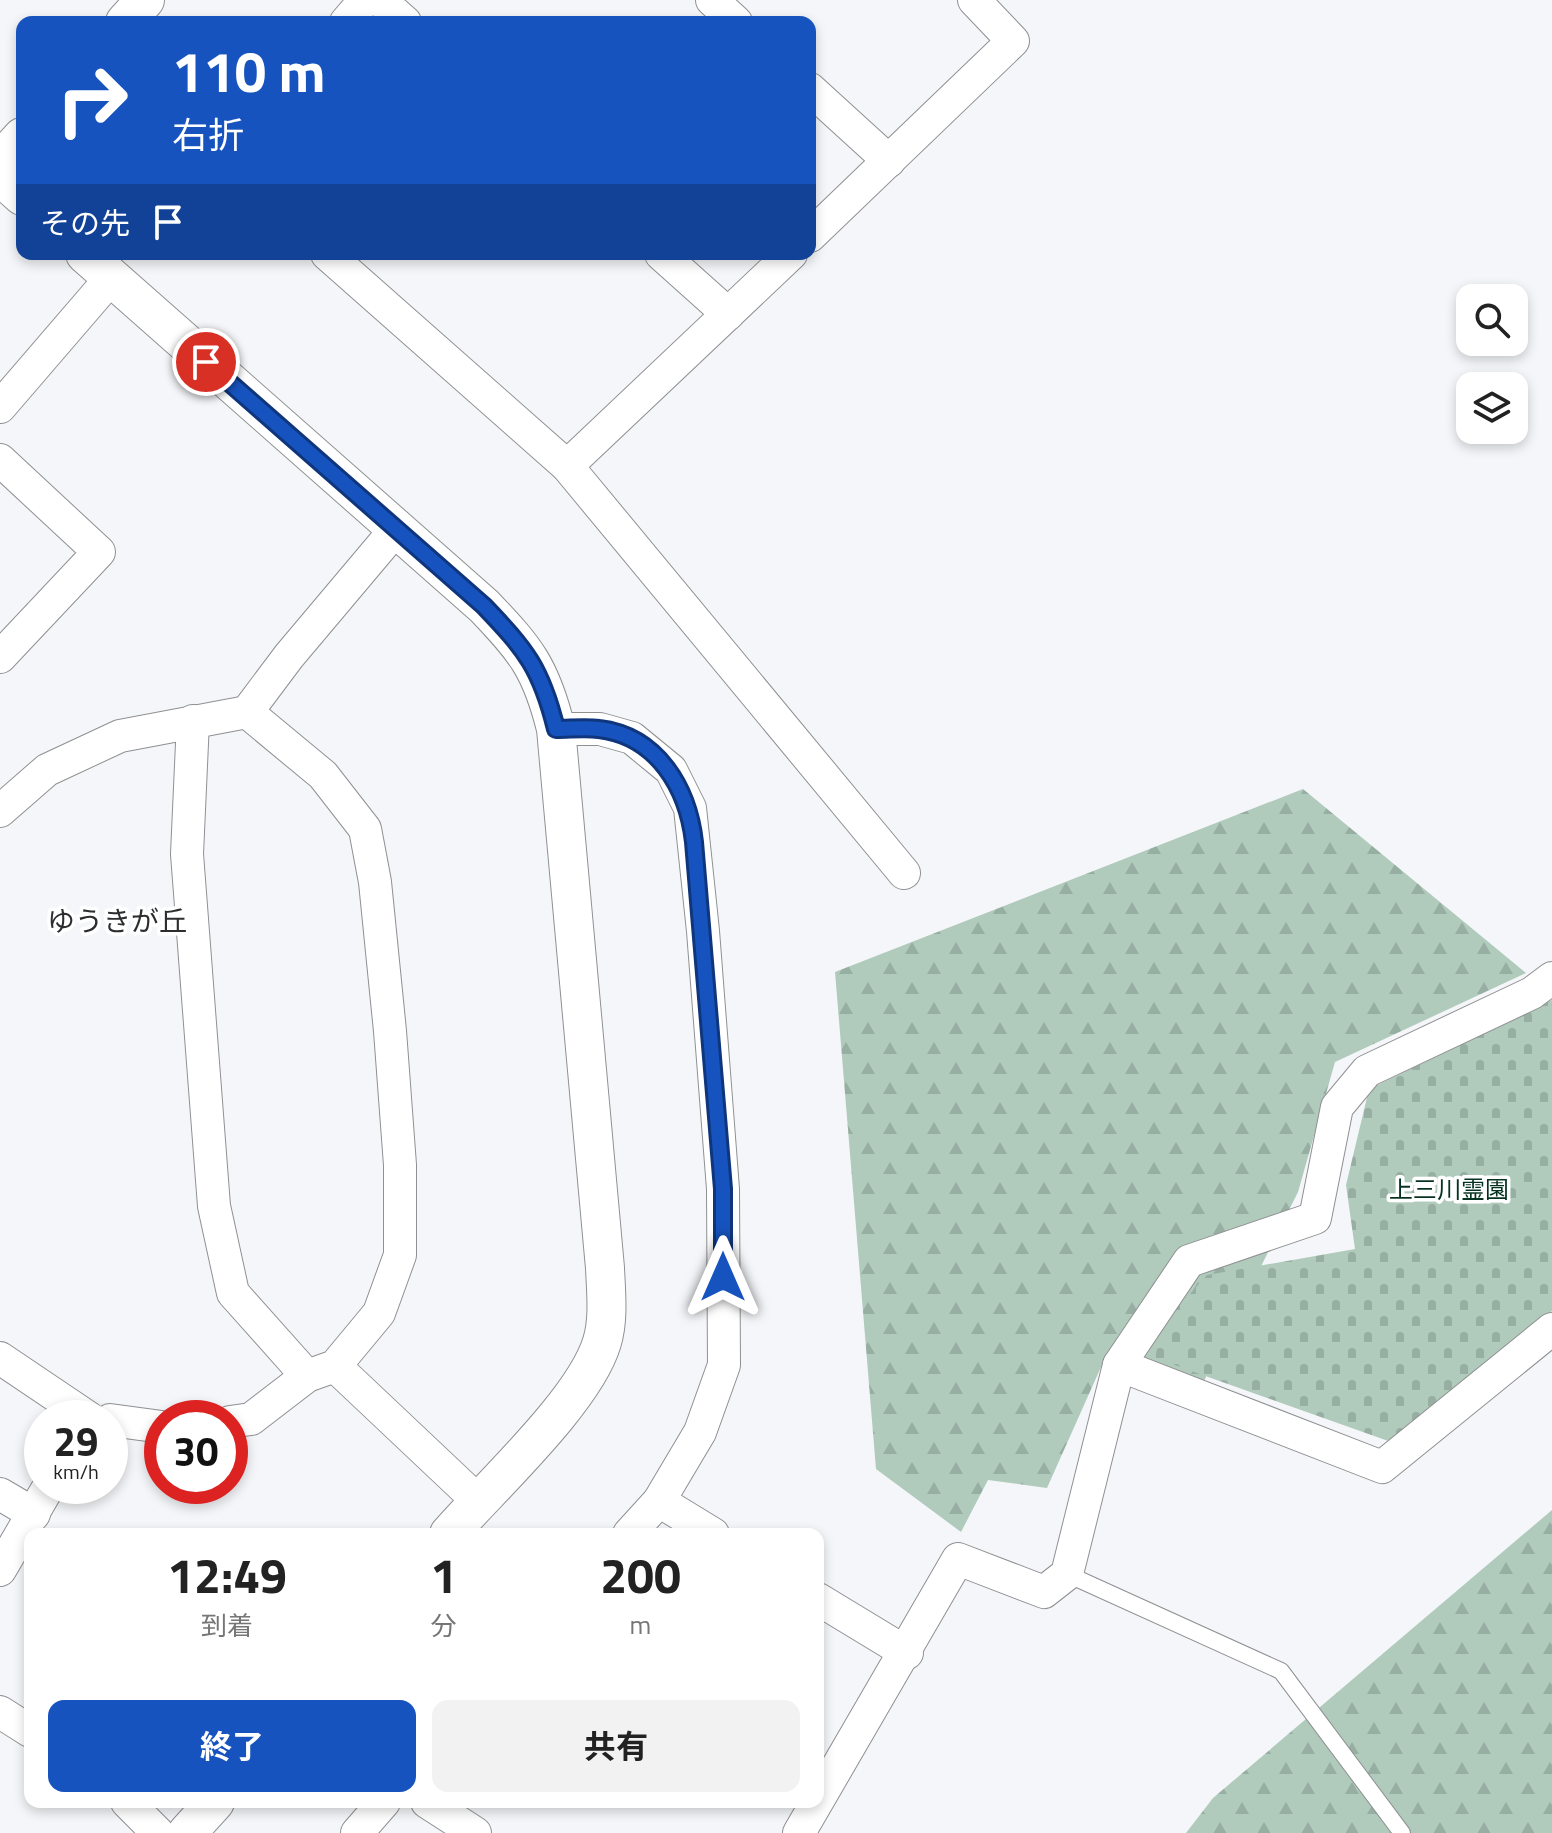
<!DOCTYPE html>
<html lang="ja">
<meta charset="utf-8">
<style>
:root{--surface:#fff;--page:#f2f2f2;--text:#222;--muted:#767676;--accent:#1753be}
body{margin:0;font-family:"Titillium Web","Noto Sans JP",sans-serif;background:var(--page);color:var(--text);height:100vh;display:flex;flex-direction:column;font-size:30px;white-space:nowrap}
*{box-sizing:border-box;margin:0}
p{font-size:26px;color:var(--muted)}
.icon{flex:none;width:44px;height:44px;fill:none;stroke:currentColor;stroke-width:2;stroke-linecap:round;stroke-linejoin:round}
.map{position:relative;flex:1;overflow:hidden}
.sheet{position:absolute;left:24px;top:1528px;width:800px;height:280px;display:flex;flex-direction:column;background:var(--surface);border-radius:16px;box-shadow:0 4px 12px #0003}
.sheet>*{flex:none}
.guide{position:absolute;left:16px;top:16px;width:800px;height:244px;border-radius:16px;box-shadow:0 4px 12px #0003;background:#1753be;color:#fff;overflow:hidden}
.buttons{position:absolute;left:1456px;top:284px;display:grid;gap:16px}
.buttons a{display:grid;place-items:center;width:72px;height:72px;border-radius:16px;background:var(--surface);box-shadow:0 4px 12px #0003;font-size:40px}
.speed{position:absolute;left:24px;top:1400px;display:flex;gap:16px;font-size:40px;font-weight:700;text-align:center}
.speed>*{display:grid;place-content:center;width:104px;height:104px;border-radius:50%;background:var(--surface);box-shadow:0 4px 12px #0003;line-height:1}
.speed small{font-size:20px;font-weight:400}
.speed .limit{border:12px solid #d22;background:#fff;color:#111}
.pin{position:absolute;display:grid;place-items:center;width:68px;height:68px;color:#fff;margin:-34px;border:4px solid #fff;border-radius:50%;box-shadow:0 2px 8px #0007}
.me{position:absolute;width:88px;margin:-44px;rotate:0deg;stroke-linejoin:round;filter:drop-shadow(0 0 6px #0008)}
.turn{display:flex;align-items:center;gap:28px;height:168px;padding:0 24px;font-size:36px}
.turn .icon{width:104px;height:104px;stroke-width:2.5}
.turn b{display:block;font-size:56px;line-height:68px}
.then{display:flex;align-items:center;height:76px;padding:0 24px;background:#0003;gap:16px;font-size:30px}
.eta{display:flex;justify-content:space-evenly;align-items:center;height:136px;text-align:center}
.eta b{font-size:48px;font-weight:700;line-height:56px}
.cta{display:flex;gap:16px;margin-top:auto;padding:16px 24px}
.cta a{flex:1;height:92px;border-radius:16px;background:var(--accent);color:#fff;font-size:32px;font-weight:700;line-height:92px;text-align:center}
.cta a+a{background:var(--page);color:var(--text)}
.map>svg:first-child{display:block}
</style>
<div class="map">
<svg width="1552" height="1833" viewBox="0 0 1552 1833">
<defs>
<pattern id="forest-firs" width="22" height="20" patternUnits="userSpaceOnUse" patternTransform="scale(2)"><rect width="22" height="20" fill="#b0cbbc"/><path d="M5 1l3.5 6h-7zM16 11l3.5 6h-7z" fill="#97aea2"/></pattern>
<pattern id="cemetery-stones" width="16" height="16" patternUnits="userSpaceOnUse" patternTransform="scale(2)"><rect width="16" height="16" fill="#b0cbbc"/><path d="M2 7V4a2 2 0 0 1 4 0v3zM10 15v-3a2 2 0 0 1 4 0v3z" fill="#97aea2"/></pattern>
</defs>
<rect width="100%" height="100%" fill="#f5f6f9"/>
<!-- forest -->
<g fill="url(#forest-firs)">
<path d="M 1303,789 L 1526,973 L 1335,1062 L 1298,1192 L 1204,1381 L 1101,1367 L 1047,1488 L 988,1480 L 961,1532 L 876,1469 L 835,972 Z"/>
<path d="M 1552,1510 L 1552,1833 L 1186,1833 L 1213,1798 Z"/>
</g>
<!-- cemetery -->
<path fill="url(#cemetery-stones)" d="M 1552,1000 L 1552,1311 L 1391,1442 L 1155,1358 L 1162,1325 L 1207,1275 L 1355,1249 L 1346,1185 L 1369,1089 Z"/>
<g fill="none" stroke-linecap="round" stroke-linejoin="round">
<defs>
<path id="service" d="M 1067,1574 L 1281,1671 L 1402,1833"/>
<g id="minor">
<path d="M 380,0 L 405,22"/>
<path d="M 712,0 L 736,22"/>
<path d="M 346,22 L 365,0"/>
<path d="M 810,89 L 889,161"/>
<path d="M 810,236 L 1013,41 L 974,0"/>
<path d="M 327,254 L 567,466 L 904,873"/>
<path d="M 661,254 L 728,314"/>
<path d="M 0,407 L 111,278"/>
<path d="M 0,460 L 99,552 L 0,657"/>
<path d="M 567,466 L 791,254"/>
<path d="M 193,721 L 187,854 L 214,1206 L 233,1293 L 307,1376"/>
<path d="M 556,729 L 600,729 L 632,738 L 671,770 L 690,808 L 703,931 L 723,1189 L 724,1365 L 700,1432 L 659,1501 L 629,1534"/>
<path d="M 0,811 L 47,770 L 120,736 L 247,712 L 289,656 L 396,529"/>
<path d="M 0,1358 L 89,1418"/>
<path d="M 1119,1365 L 1382,1467 L 1552,1329"/>
<path d="M 335,1366 L 478,1501"/>
<path d="M 110,1420 L 162,1427"/>
<path d="M 230,1422 L 251,1419 L 307,1376 L 335,1366 L 379,1313 L 400,1255 L 400,1165 L 390,1031 L 375,882 L 365,829 L 323,775 L 247,712"/>
<path d="M 0,1494 L 34,1514"/>
<path d="M 659,1501 L 713,1534"/>
<path d="M 0,1570 L 49,1486"/>
<path d="M 818,1599 L 907,1653"/>
<path d="M 0,1712 L 30,1731"/>
<path d="M 127,1802 L 158,1833"/>
<path d="M 427,1802 L 475,1833"/>
<path d="M 357,1833 L 384,1802"/>
<path d="M 799,1833 L 958,1559 L 1044,1592 L 1067,1574 L 1119,1365 L 1189,1261 L 1315,1218 L 1337,1107 L 1367,1071 L 1532,993 L 1552,978"/>
</g>
<g id="tertiary">
<path d="M 125,22 L 145,0"/>
<path d="M 0,161 L 22,137"/>
<path d="M 0,176 L 22,196"/>
<path d="M 85,254 L 484,606 C 526,650 541,668 556,729 L 605,1268 C 606,1292 609,1319 602,1342 C 585,1400 491,1486 449,1534"/>
<path d="M 187,1833 L 215,1802"/>
</g>
</defs>
<!-- service casing -->
<use href="#service" stroke="#8f9092" stroke-width="18"/>
<!-- minor casing -->
<use href="#minor" stroke="#8f9092" stroke-width="34"/>
<!-- tertiary casing -->
<use href="#tertiary" stroke="#8f9092" stroke-width="40"/>
<!-- service -->
<use href="#service" stroke="#fff" stroke-width="16"/>
<!-- minor -->
<use href="#minor" stroke="#fff" stroke-width="32"/>
<!-- tertiary -->
<use href="#tertiary" stroke="#fff" stroke-width="38"/>
</g>
<g fill="none" stroke-linecap="round" stroke-linejoin="round">
<defs>
<path id="route" d="M 206,362 L 484,606 C 526,650 541,668 556,729 C 570,729 585,727 599,729 C 658,736 688,789 694,842 L 723,1189 L 723,1277"/>
</defs>
<!-- route casing -->
<use href="#route" stroke="#0f367c" stroke-width="20"/>
<!-- route -->
<use href="#route" stroke="#1753be" stroke-width="14"/>
</g>
<g text-anchor="middle" dominant-baseline="central" stroke-width="7" stroke-linejoin="round" paint-order="stroke">
<!-- park labels -->
<g font-size="24" fill="#053220" stroke="#fff">
<text x="1449" y="1189">上三川霊園</text>
</g>
<!-- quarter labels -->
<g font-size="28" fill="#2c2d2f" stroke="#fff">
<text x="117" y="920">ゆうきが丘</text>
</g>
</g>
</svg>
<div class="buttons">
<a><svg class="icon" aria-label="search" viewBox="0 0 24 24"><circle cx="10" cy="10" r="6"/><path d="M15 15l6 6"/></svg></a>
<a><svg class="icon" aria-label="layers" viewBox="0 0 24 24"><path d="M12 4l9 5-9 5-9-5zM3 14l9 5 9-5"/></svg></a>
</div>
<div class="speed"><div>29<small>km/h</small></div><div class="limit">30</div></div>
<div class="pin" style="left:206px;top:362px;background:#d93025"><svg class="icon" aria-label="arrive" viewBox="0 0 24 24"><path d="M6 21V4h12l-3 4 3 4H6"/></svg></div>
<svg class="me" style="left:723px;top:1277px" viewBox="-20 -20 40 40"><path d="M0-17L14 15 0 8-14 15z" fill="#1753be" stroke="#fff" stroke-width="4"/></svg>
<div class="guide">
<div class="turn"><svg class="icon" aria-label="right" viewBox="0 0 24 24"><path d="M7 20v-9h11M14 6l5 5-5 5"/></svg><div><b>110 m</b>右折</div></div>
<div class="then">その先<svg class="icon" aria-label="arrive" viewBox="0 0 24 24"><path d="M6 21V4h12l-3 4 3 4H6"/></svg></div>
</div>
<section class="sheet">
<div class="eta">
<div><b>12:49</b><p>到着</p></div>
<div><b>1</b><p>分</p></div>
<div><b>200</b><p>m</p></div>
</div>
<div class="cta"><a>終了</a><a>共有</a></div>
</section>
</div>
